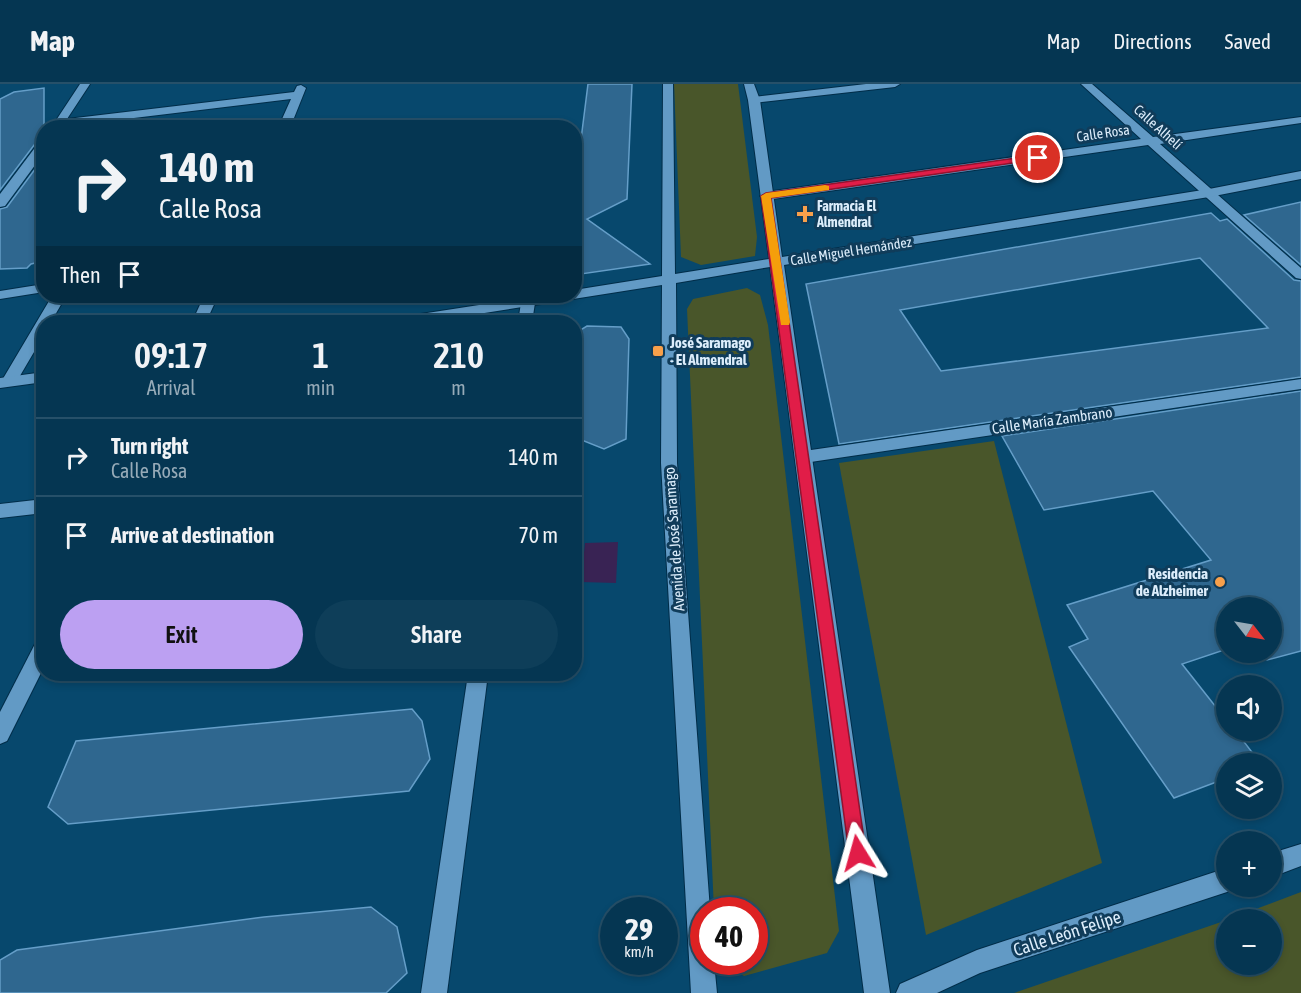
<!DOCTYPE html>
<meta charset="utf-8">
<style>
:root{--surface:#053652;--page:#0e3e59;--text:#f1f3f6;--muted:#97abb8;--line:#265069;--accent:#bca0f2}
body{margin:0;font-family:"Asap Condensed",sans-serif;background:var(--page);color:var(--text);height:100vh;display:flex;flex-direction:column;font-size:22px;white-space:nowrap}
*{box-sizing:border-box;margin:0}
p{font-size:20px;color:var(--muted)}
.icon{flex:none;width:33px;height:33px;fill:none;stroke:currentColor;stroke-width:2;stroke-linecap:round;stroke-linejoin:round}
.map{position:relative;flex:1;overflow:hidden}
.details{position:absolute;left:36px;top:231px;width:546px;height:366px;display:flex;flex-direction:column;background:var(--surface);border-radius:24px;box-shadow:0 3px 9px #0003,0 0 0 2px var(--line)}
.details>*{flex:none}
.hud{position:absolute;left:36px;top:36px;width:546px;height:183px;border-radius:24px;box-shadow:0 3px 9px #0003,0 0 0 2px var(--line);background:#053652;color:var(--text);overflow:hidden}
.needle{width:39px;rotate:121deg}
.fabs{position:absolute;left:1216px;top:513px;display:grid;gap:12px}
.fabs a{display:grid;place-items:center;width:66px;height:66px;border-radius:50%;background:var(--surface);box-shadow:0 3px 9px #0003,0 0 0 2px var(--line);font-size:30px}
.speed{position:absolute;left:600px;top:813px;display:flex;gap:12px;font-size:30px;font-weight:700;text-align:center}
.speed>*{display:grid;place-content:center;width:78px;height:78px;border-radius:50%;background:var(--surface);box-shadow:0 3px 9px #0003,0 0 0 2px var(--line);line-height:1}
.speed small{font-size:15px;font-weight:400}
.speed .limit{border:9px solid #d22;background:#fff;color:#111}
.pin{position:absolute;display:grid;place-items:center;width:51px;height:51px;color:#fff;margin:-26px;border:3px solid #fff;border-radius:50%;box-shadow:0 2px 6px #0007}
.me{position:absolute;width:66px;margin:-33px;rotate:352deg;stroke-linejoin:round;filter:drop-shadow(0 0 4px #0008)}
.turn{display:flex;align-items:center;gap:21px;height:126px;padding:0 24px;font-size:27px}
.turn .icon{width:78px;height:78px;stroke-width:2.5}
.turn b{display:block;font-size:42px;line-height:51px}
.then{display:flex;align-items:center;height:57px;padding:0 24px;background:#0003;gap:12px;font-size:22px}
.eta{display:flex;justify-content:space-evenly;align-items:center;height:102px;text-align:center}
.eta b{font-size:36px;font-weight:600;line-height:42px}
.button{display:flex;gap:12px;margin-top:auto;padding:12px 24px}
.button a{flex:1;height:69px;border-radius:36px;background:var(--accent);color:#111;font-size:24px;font-weight:600;line-height:69px;text-align:center}
.button a+a{background:var(--page);color:var(--text)}
ul{padding:0;list-style:none}
li{display:flex;align-items:center;gap:18px;height:78px;padding:0 24px;border-top:2px solid var(--line)}
li div{flex:1}
li b{display:block;font-size:22px}
li em{font-style:normal}
header{display:flex;align-items:center;gap:36px;box-sizing:border-box;height:84px;padding:0 30px;background:var(--surface);border-bottom:2px solid var(--line)}
header strong{font-size:28px}
nav{display:flex;gap:33px;margin-inline-start:auto;font-size:21px}
.map>svg:first-child{display:block}
</style>
<header>
<strong>Map</strong>
<nav><a>Map</a><a>Directions</a><a>Saved</a></nav>
</header>
<div class="map">
<svg width="1301" height="909" viewBox="0 0 1301 909">
<rect width="100%" height="100%" fill="#07486d"/>
<!-- green -->
<g fill="#49562a">
<path d="M 674,0 L 738,0 L 757,153 L 755,172 L 701,181 L 681,173 Z"/>
<path d="M 747,204 L 760,211 L 768,241 L 839,847 L 827,869 L 744,892 L 721,878 L 754,878 L 754,826 L 714,826 L 687,225 L 693,215 Z"/>
<path d="M 994,357 L 1102,779 L 926,851 L 839,379 Z"/>
<path d="M 1301,808 L 1301,909 L 1014,909 L 1227,836 L 1227,880 L 1272,880 L 1272,836 L 1229,835 Z"/>
</g>
<!-- water -->
<path fill="#392354" d="M 618,458 L 616,499 L 581,498 L 585,459 Z"/>
<!-- building -->
<g fill="#2f678f" stroke="#659ec8" stroke-width="1.5" fill-rule="evenodd">
<path d="M 588,0 L 632,0 L 627,115 L 587,135 L 650,180 L 574,191 L 574,111 Z"/>
<path d="M 44,4 L 44,55 L 38,56 L 0,106 L 0,15 L 14,8 Z"/>
<path d="M 44,73 L 44,177 L 31,180 L 27,184 L 0,185 L 0,125 L 7,123 Z"/>
<path d="M 1301,118 L 1301,181 L 1244,131 Z"/>
<path d="M 1211,129 L 1220,137 L 1227,135 L 1294,196 L 1301,197 L 1301,293 L 839,360 L 806,200 ZM 1200,174 L 1268,244 L 941,287 L 900,226 Z"/>
<path d="M 587,242 L 621,243 L 629,255 L 626,355 L 604,365 L 574,353 L 574,250 Z"/>
<path d="M 1301,307 L 1301,567 L 1267,576 L 1259,568 L 1272,568 L 1272,524 L 1227,524 L 1227,565 L 1182,580 L 1227,637 L 1227,646 L 1235,646 L 1261,680 L 1227,680 L 1227,694 L 1174,714 L 1069,563 L 1088,555 L 1067,521 L 1211,476 L 1153,407 L 1044,426 L 1002,352 Z"/>
<path d="M 412,625 L 422,637 L 430,675 L 409,707 L 68,740 L 48,723 L 76,657 Z"/>
<path d="M 371,823 L 397,843 L 407,889 L 386,909 L 0,909 L 0,876 L 17,866 L 264,833 Z"/>
</g>
<g fill="none" stroke-linecap="round" stroke-linejoin="round">
<defs>
<g id="street">
<path d="M 80,0 L 90,0 L 67,35 L 294,8 L 297,2 L 301,1 L 306,4 L 290,44 L 278,44 L 291,15 L 51,44 Z"/>
<path d="M 866,0 L 900,0 L 895,3 L 754,19 L 748,16 L 754,13 Z"/>
<path d="M 1081,0 L 1092,0 L 1153,53 L 1301,33 L 1301,39 L 1160,60 L 1301,184 L 1301,195 L 1296,194 L 1148,61 L 766,116 L 760,112 L 766,108 L 1141,55 Z"/>
<path d="M 40,57 L 44,57 L 44,69 L 5,122 L 0,123 L 0,110 Z"/>
<path d="M 44,200 L 44,208 L 0,215 L 0,207 Z"/>
<path d="M 52,212 L 66,212 L 51,238 L 44,238 L 44,251 L 14,302 L 4,302 L 1,298 Z"/>
<path d="M 204,212 L 218,212 L 206,238 L 192,238 Z"/>
<path d="M 528,214 L 535,219 L 532,238 L 518,238 L 521,219 Z"/>
<path d="M 1301,295 L 1301,305 L 804,379 L 798,377 L 796,373 L 798,369 L 804,367 Z"/>
<path d="M 44,415 L 44,429 L 0,434 L 0,420 Z"/>
<path d="M 44,554 L 44,583 L 7,657 L 0,660 L 0,628 L 37,556 Z"/>
<path d="M 468,590 L 488,590 L 447,909 L 421,909 Z"/>
</g>
<g id="secondary">
<path d="M 663,0 L 673,0 L 675,190 L 769,175 L 748,16 L 744,0 L 754,0 L 760,16 L 782,173 L 1209,105 L 1301,87 L 1301,95 L 1209,113 L 784,181 L 890,909 L 864,909 L 770,183 L 676,199 L 677,379 L 710,826 L 704,826 L 704,878 L 714,878 L 717,909 L 691,909 L 661,379 L 662,201 L 427,238 L 394,238 L 401,233 L 538,212 L 574,212 L 574,206 L 662,192 Z"/>
<path d="M 44,288 L 44,298 L 0,304 L 0,294 Z"/>
<path d="M 1301,760 L 1301,782 L 1272,793 L 1272,769 Z"/>
<path d="M 1227,784 L 1227,802 L 1236,802 L 1227,808 L 980,889 L 937,909 L 896,909 L 900,900 L 977,866 Z"/>
</g>
</defs>
<!-- street casing -->
<use href="#street" stroke="#002d49" stroke-width="2"/>
<!-- secondary casing -->
<use href="#secondary" stroke="#002d49" stroke-width="2"/>
<!-- street -->
<use href="#street" fill="#629ac5" fill-rule="evenodd"/>
<!-- secondary -->
<use href="#secondary" fill="#629ac5" fill-rule="evenodd"/>
</g>
<!-- route -->
<path fill="#e11d48" stroke="#92132f" stroke-width="1.5" d="M 1038,71 L 1041,72 L 1041,75 L 771,114 L 866,769 L 864,775 L 858,778 L 852,775 L 849,769 L 761,112 L 766,109 Z"/>
<!-- slow -->
<path fill="#f59e0b" d="M 825,101 L 829,102 L 829,106 L 771,114 L 790,238 L 789,241 L 781,241 L 761,112 L 766,109 Z"/>
<!-- markers -->
<g fill="#f8a04b" stroke="#103c5a" stroke-width="2">
<path d="M802 121h6v6h6v6h-6v6h-6v-6h-6v-6h6z"/>
<rect x="652" y="261" width="12" height="12" rx="3"/>
<circle cx="1220" cy="498" r="6"/>
</g>
<g text-anchor="middle" dominant-baseline="central" stroke-width="6" stroke-linejoin="round" paint-order="stroke">
<!-- far-street labels -->
<g font-size="14" fill="#dcedfb" stroke="#103c5a">
<text transform="translate(1158 43) rotate(42)">Calle Alhelí</text>
<text transform="translate(1103 49) rotate(-8)">Calle Rosa</text>
<text transform="translate(851 167) rotate(-9)">Calle Miguel Hernández</text>
</g>
<!-- far-poi labels -->
<g font-size="14" font-weight="bold" fill="#dcedfb" stroke="#103c5a" text-anchor="start">
<text x="817" y="122">Farmacia El<tspan x="817" dy="16">Almendral</tspan></text>
</g>
<!-- poi labels -->
<g font-size="15" font-weight="bold" fill="#dcedfb" stroke="#103c5a" text-anchor="start">
<text x="670" y="258">José Saramago<tspan x="670" dy="17">- El Almendral</tspan></text>
<text x="1208" y="489" text-anchor="end">Residencia<tspan x="1208" dy="17">de Alzheimer</tspan></text>
</g>
<!-- street labels -->
<g font-size="15" fill="#dcedfb" stroke="#103c5a">
<text transform="translate(1052 336) rotate(-8)">Calle María Zambrano</text>
<text transform="translate(674 455) rotate(-94)">Avenida de José Saramago</text>
</g>
<!-- near-street labels -->
<g font-size="18" fill="#dcedfb" stroke="#103c5a">
<text transform="translate(1067 849) rotate(-18)">Calle León Felipe</text>
</g>
</g>
</svg>
<div class="fabs">
<a><svg class="needle" viewBox="-14 -14 28 28"><path d="M0-13l5 13h-10z" fill="#e53935"/><path d="M0 13l5-13h-10z" fill="#97abb8"/></svg></a>
<a><svg class="icon" aria-label="sound" viewBox="0 0 24 24"><path d="M4 9h4l5-4v14l-5-4H4zM17 9q2 3 0 6"/></svg></a>
<a><svg class="icon" aria-label="layers" viewBox="0 0 24 24"><path d="M12 4l9 5-9 5-9-5zM3 14l9 5 9-5"/></svg></a>
<a>+</a>
<a>−</a>
</div>
<div class="speed"><div>29<small>km/h</small></div><div class="limit">40</div></div>
<div class="pin" style="left:1038px;top:74px;background:#d93025"><svg class="icon" aria-label="arrive" viewBox="0 0 24 24"><path d="M6 21V4h12l-3 4 3 4H6"/></svg></div>
<svg class="me" style="left:858px;top:769px" viewBox="-20 -20 40 40"><path d="M0-17L14 15 0 8-14 15z" fill="#e11d48" stroke="#fff" stroke-width="4"/></svg>
<div class="hud">
<div class="turn"><svg class="icon" aria-label="right" viewBox="0 0 24 24"><path d="M7 20v-9h11M14 6l5 5-5 5"/></svg><div><b>140 m</b>Calle Rosa</div></div>
<div class="then">Then<svg class="icon" aria-label="arrive" viewBox="0 0 24 24"><path d="M6 21V4h12l-3 4 3 4H6"/></svg></div>
</div>
<section class="details">
<div class="eta">
<div><b>09:17</b><p>Arrival</p></div>
<div><b>1</b><p>min</p></div>
<div><b>210</b><p>m</p></div>
</div>
<ul>
<li><svg class="icon" aria-label="right" viewBox="0 0 24 24"><path d="M7 20v-9h11M14 6l5 5-5 5"/></svg><div><b>Turn right</b><p>Calle Rosa</p></div><em>140 m</em></li>
<li><svg class="icon" aria-label="arrive" viewBox="0 0 24 24"><path d="M6 21V4h12l-3 4 3 4H6"/></svg><div><b>Arrive at destination</b></div><em>70 m</em></li>
</ul>
<div class="button"><a>Exit</a><a>Share</a></div>
</section>
</div>
